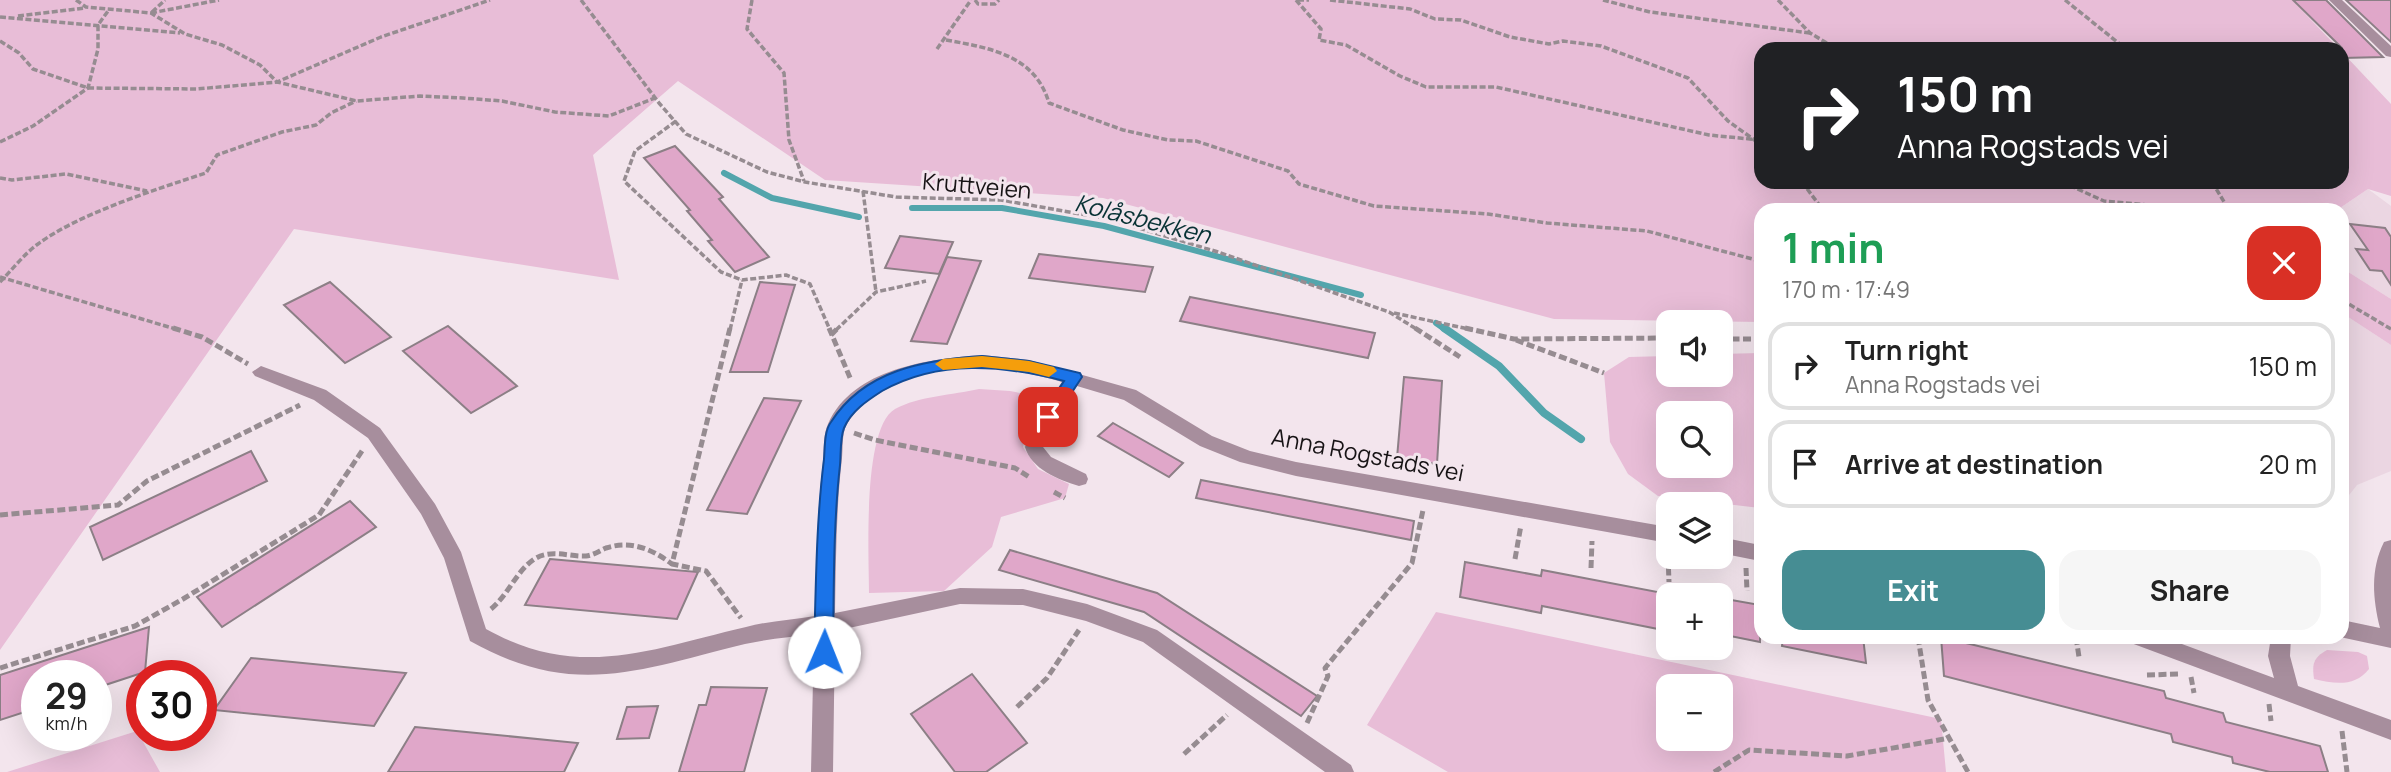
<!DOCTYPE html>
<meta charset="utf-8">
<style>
:root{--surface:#fff;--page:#f6f6f6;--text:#222;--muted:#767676;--line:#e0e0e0;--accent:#468d93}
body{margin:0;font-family:Manrope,sans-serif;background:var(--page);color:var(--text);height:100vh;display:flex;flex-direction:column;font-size:26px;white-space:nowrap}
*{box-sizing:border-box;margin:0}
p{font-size:23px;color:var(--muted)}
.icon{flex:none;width:38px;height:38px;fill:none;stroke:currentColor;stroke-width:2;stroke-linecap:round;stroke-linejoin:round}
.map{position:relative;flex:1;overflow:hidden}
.details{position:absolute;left:1754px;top:203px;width:595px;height:441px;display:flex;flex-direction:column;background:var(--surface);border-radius:21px;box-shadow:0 7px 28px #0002}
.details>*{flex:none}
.hud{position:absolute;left:1754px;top:42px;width:595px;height:147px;border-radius:21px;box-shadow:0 7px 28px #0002;background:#202124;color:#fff;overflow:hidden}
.tools{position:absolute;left:1656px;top:310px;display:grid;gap:14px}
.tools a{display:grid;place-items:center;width:77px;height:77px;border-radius:14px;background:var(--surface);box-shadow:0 7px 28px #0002;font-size:35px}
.speed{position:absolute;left:21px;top:660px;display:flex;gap:14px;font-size:35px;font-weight:700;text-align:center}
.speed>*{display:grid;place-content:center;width:91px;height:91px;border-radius:50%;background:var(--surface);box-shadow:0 7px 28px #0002;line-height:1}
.speed small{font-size:18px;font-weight:400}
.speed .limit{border:10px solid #d22;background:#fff;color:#111}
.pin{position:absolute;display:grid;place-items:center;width:60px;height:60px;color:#fff;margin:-30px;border-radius:14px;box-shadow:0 4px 10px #0006}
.me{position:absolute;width:77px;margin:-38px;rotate:1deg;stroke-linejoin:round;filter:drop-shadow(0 0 5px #0008)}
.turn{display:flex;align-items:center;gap:24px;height:147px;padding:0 28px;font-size:32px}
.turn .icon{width:91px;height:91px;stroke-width:2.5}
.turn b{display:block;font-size:49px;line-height:60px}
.round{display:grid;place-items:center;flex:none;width:74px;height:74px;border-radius:21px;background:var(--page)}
.summary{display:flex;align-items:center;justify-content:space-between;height:119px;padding:0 28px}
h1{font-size:42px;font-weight:700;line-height:52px;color:#1e9e55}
.action{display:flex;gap:14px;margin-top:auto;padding:14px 28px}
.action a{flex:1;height:80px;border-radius:21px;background:var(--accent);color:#fff;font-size:28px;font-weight:700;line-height:80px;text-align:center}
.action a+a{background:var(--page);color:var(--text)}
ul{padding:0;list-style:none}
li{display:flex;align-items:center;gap:21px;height:88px;margin:0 14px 10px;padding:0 14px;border:4px solid var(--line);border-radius:21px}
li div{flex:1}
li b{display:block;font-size:26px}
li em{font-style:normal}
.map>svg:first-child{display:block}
</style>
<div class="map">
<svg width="2391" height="772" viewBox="0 0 2391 772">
<rect width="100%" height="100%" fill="#f3e5ed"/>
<!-- built -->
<g fill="#ebd6e2">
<path d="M 2368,189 L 2391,206 L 2391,299 L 2342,268 L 2342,210 L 2337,210 Z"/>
<path d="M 2342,313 L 2391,345 L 2391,471 L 2357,485 L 2342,504 Z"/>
</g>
<!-- green -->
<g fill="#e8bdd7" fill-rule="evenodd">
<path d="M 0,0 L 2292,0 L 2339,49 L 1760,49 L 1760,182 L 2342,182 L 2342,52 L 2391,104 L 2391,196 L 2368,189 L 2337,210 L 1760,210 L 1760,322 L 1554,319 L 1103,198 L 825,180 L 678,81 L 593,155 L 619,280 L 294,229 L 0,650 Z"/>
<path d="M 2342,268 L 2391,299 L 2391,345 L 2342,313 Z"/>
<path d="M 1760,353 L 1760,508 L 1658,496 L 1628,474 L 1610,442 L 1604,373 L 1629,357 L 1668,356 L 1668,374 L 1720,374 L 1720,354 ZM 1668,413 L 1720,413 L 1720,466 L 1668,466 Z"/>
<path d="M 979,389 L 1010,391 L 1045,398 L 1026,430 L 1023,447 L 1038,469 L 1069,484 L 1065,498 L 1001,517 L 992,547 L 944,591 L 869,593 C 869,557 862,428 895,409 C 919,396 953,395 979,389 Z"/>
<path d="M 1436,612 L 1941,719 L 1946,772 L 1448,772 L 1367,725 ZM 1668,686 L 1720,686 L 1720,738 L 1668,738 Z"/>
<path d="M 2327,650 L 2358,652 L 2367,656 L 2369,669 C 2355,687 2335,684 2314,679 C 2312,664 2313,658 2327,650 Z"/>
<path d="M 137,731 L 160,772 L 7,772 Z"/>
</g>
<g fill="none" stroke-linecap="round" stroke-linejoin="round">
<!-- stream-far1 -->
<g stroke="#53a5ac" stroke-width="6">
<path d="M 724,173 L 772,198 L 859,217"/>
<path d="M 912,208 L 1002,208 L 1104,226 L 1361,295"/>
<path d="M 1436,323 L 1446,330"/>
</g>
<!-- stream -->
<path stroke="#53a5ac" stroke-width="8" d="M 1444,328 L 1499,366 L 1544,413 L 1581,439"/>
</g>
<!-- building -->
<g fill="#e0a7c9" stroke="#8c7f86" stroke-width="2">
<path d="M 2293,0 L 2326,0 L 2383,57 L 2342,58 L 2342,48 Z"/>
<path d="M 2346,0 L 2391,0 L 2391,42 Z"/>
<path d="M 675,146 L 723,197 L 719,199 L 769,257 L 735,272 L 708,241 L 712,240 L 687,211 L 690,210 L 644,158 Z"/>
<path d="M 2350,224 L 2385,228 L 2391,237 L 2391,285 L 2382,271 L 2370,270 L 2356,249 L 2368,250 Z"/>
<path d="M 900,236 L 953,242 L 939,274 L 885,268 Z"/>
<path d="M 1039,254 L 1153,267 L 1145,292 L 1029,278 Z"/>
<path d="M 947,257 L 981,261 L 947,344 L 911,341 Z"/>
<path d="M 330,282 L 391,337 L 345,363 L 284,305 Z"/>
<path d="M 760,282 L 795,285 L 768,372 L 730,372 Z"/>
<path d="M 1190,297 L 1375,333 L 1368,358 L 1180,321 Z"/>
<path d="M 448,326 L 517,386 L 471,413 L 403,351 Z"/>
<path d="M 1404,377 L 1442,381 L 1437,464 L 1397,458 Z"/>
<path d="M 764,398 L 801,401 L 747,514 L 707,510 Z"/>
<path d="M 1113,423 L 1183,463 L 1169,477 L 1098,436 Z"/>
<path d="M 251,451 L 267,481 L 103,560 L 90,527 Z"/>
<path d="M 1201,480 L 1414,521 L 1411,540 L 1196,498 Z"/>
<path d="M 350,501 L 376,527 L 222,627 L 197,597 Z"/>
<path d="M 1010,550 L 1157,593 L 1317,696 L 1301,716 L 1144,612 L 999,570 Z"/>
<path d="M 550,559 L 698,572 L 677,619 L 525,605 Z"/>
<path d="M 1465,562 L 1541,576 L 1542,570 L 1668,594 L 1668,631 L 1542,606 L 1541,613 L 1460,597 Z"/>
<path d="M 1720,598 L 1760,605 L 1760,642 L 1720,634 Z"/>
<path d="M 149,627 L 145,672 L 96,688 L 96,676 L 37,676 L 37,708 L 0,720 L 0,675 Z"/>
<path d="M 1783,637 L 1863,637 L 1866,663 L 1782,646 Z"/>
<path d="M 1941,637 L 2164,691 L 2166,698 L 2223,713 L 2226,722 L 2320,746 L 2328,772 L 2270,772 L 2233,763 L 2232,757 L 2173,742 L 2171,734 L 1944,676 Z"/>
<path d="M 251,658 L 406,673 L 374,726 L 214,710 Z"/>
<path d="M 972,674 L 1027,743 L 986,772 L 955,772 L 911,714 Z"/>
<path d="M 711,687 L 767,688 L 744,772 L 679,772 L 699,705 L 706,705 Z"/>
<path d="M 658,706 L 649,738 L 617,739 L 627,707 Z"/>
<path d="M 415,727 L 578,743 L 564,772 L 388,772 Z"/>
</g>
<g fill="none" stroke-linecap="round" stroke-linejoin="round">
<!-- path-far1 -->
<g stroke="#968c91" stroke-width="3.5" stroke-dasharray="6 2.5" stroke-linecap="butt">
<path d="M 76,0 L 86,7 L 151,13 L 185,34 L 222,45 L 260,65 L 277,82 L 357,101 L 420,96 L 463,98 L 502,101 L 555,112 L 609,116 L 655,98"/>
<path d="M 581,0 L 659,103 L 686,134 L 767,172 L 805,182 L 896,197 L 1001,200 L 1109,219 L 1218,252 L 1389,312 L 1418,330"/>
<path d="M 752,0 L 747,29 L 784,73 L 789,140 L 804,181"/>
<path d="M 975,0 L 978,4 L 995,4 L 999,0"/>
<path d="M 1296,0 L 1321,29 L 1319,40 L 1346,45 L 1400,76 L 1426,87 L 1496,87 L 1709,135 L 1760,140"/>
<path d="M 1298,0 L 1309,0"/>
<path d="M 1330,0 L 1410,9 L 1435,19 L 1461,20 L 1510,37 L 1549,44 L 1563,41 L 1601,46 L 1688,78 L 1728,121 L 1760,144"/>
<path d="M 1603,0 L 1650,12 L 1810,33"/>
<path d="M 1778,0 L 1810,33 L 1837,49"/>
<path d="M 2065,0 L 2126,49"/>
<path d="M 152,12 L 165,0"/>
<path d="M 151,13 L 219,0"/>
<path d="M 18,16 L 85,8"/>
<path d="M 0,17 L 180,33"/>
<path d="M 946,40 C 990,48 1035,55 1049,103 L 1123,130 L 1168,140 L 1196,141 L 1288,171 L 1299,184 L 1374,206 L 1488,214 L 1547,223 L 1647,231 L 1760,261"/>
<path d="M 0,41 L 19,53 L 33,69 L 88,88 L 197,89 L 277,82 L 381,37 L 490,0"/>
<path d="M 937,49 L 971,0"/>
<path d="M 676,121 L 635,151 L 624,181 L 721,272 L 742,280 L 786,275 L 810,284 L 830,330"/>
<path d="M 0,142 L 33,126 L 88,88 L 98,49 L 98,25 L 108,11"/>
<path d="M 0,178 L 12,180 L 66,174 L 147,191"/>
<path d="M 1802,182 L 1823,210"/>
<path d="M 2062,182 L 2104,201 L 2204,210"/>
<path d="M 2212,182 L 2229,210"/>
<path d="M 863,191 L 876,292"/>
<path d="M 0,277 L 179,330"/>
<path d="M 0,282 C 12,270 24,254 38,244 C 78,214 157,189 206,173 L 217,155 L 282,132 L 316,125 L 331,113 L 356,101"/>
<path d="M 2342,300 L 2391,329"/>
<path d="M 1394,313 L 1473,330"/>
<path d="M 730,330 L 742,280"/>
<path d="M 836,330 L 876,292 L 926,281"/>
</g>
<!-- path -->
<g stroke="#968c91" stroke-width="5" stroke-dasharray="8 3.5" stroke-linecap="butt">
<path d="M 173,328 L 202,337 L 248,364"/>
<path d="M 730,328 L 672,564 L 706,571 L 741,618"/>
<path d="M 829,328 L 851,380"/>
<path d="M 1415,328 L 1460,357"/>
<path d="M 1465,328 L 1514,339 L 1668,338"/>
<path d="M 831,335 L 838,328"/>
<path d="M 1720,339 L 1760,339"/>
<path d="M 1516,340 L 1604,373"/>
<path d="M 854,433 L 875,440 L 1015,468 L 1031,478"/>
<path d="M 1054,492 L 1065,498"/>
<path d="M 0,515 L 118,505 L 147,481 L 300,405"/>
<path d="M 1668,556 L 1669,582"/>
<path d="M 1515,559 L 1521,525"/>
<path d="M 1591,568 L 1592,541"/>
<path d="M 1746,568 L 1747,591"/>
<path d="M 491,609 C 508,595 516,572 533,560 C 550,548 568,557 586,556 C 594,555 599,551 606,548 C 631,540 652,549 672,564"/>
<path d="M 1918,637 L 1928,700 L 1968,772"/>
<path d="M 2023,637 L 2023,643"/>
<path d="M 2076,637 L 2079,657"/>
<path d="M 0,668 L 135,626 L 183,599 L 319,515 L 364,448"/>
<path d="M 2147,675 L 2178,674"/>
<path d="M 2191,677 L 2194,693"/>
<path d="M 2269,704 L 2271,721"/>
<path d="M 1017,707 L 1047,678 L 1079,630"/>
<path d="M 1307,723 L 1328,676 L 1325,668 L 1412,563 L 1423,510"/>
<path d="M 2342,731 L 2347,772"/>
<path d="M 1184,754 L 1227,715"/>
<path d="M 1714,772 L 1749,750 L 1847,756 L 1950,738"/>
</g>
<!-- minor -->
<g fill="#a78e9d" fill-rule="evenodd">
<path d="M 2329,0 L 2342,0 L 2391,46 L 2391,57 L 2386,56 Z"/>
<path d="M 982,355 L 1029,360 L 1136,390 L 1212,436 L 1250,451 L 1296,462 L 1668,527 L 1668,543 L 1296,476 L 1240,462 L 1200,446 L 1124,400 L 1077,386 L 1050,428 L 1043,447 L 1051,457 L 1086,474 L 1088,479 L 1086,484 L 1079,486 C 1059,480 1031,469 1025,447 L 1034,423 L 1062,382 C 1004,365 939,359 885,390 C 869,399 855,409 846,426 C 842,434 843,448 842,458 C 836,510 836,561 835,613 L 960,588 L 1023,589 L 1087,604 L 1157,630 L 1351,765 L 1354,772 L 1325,772 L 1143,642 L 1086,621 L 1023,605 L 960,604 L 835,631 L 833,772 L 811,772 L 814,634 C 791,637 767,639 745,644 C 639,670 573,699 470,641 L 444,558 L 421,514 L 368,438 L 314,400 L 255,376 L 252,372 L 261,366 L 326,390 L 380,428 L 435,504 L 461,552 L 486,629 C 579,681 651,649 746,627 C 768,621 792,620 815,616 C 816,564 817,513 823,461 C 824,450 823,434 828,424 C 853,368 929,359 982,355 Z"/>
<path d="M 1720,537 L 1760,545 L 1760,561 L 1720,553 Z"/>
<path d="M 2391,540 L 2391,648 L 2340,637 L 2342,620 L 2380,628 C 2373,599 2370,570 2384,542 Z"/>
<path d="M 2128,637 L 2163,637 L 2274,678 L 2268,656 L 2271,637 L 2291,637 L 2290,656 L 2298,686 L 2391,720 L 2391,740 L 2131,643 Z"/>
</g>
</g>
<!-- route -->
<path fill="#1a73e8" stroke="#114b97" stroke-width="2" d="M 982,356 L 1029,361 L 1080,373 L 1082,377 L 1053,421 L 1048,423 L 1040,417 L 1064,381 C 1003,365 939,359 882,391 C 868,400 851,411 844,428 C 840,438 841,454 840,465 C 833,527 834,590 833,652 L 831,658 L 824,660 L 817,658 L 814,652 C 816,587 816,523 824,459 C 825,448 824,431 831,422 C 864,370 924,360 982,356 Z"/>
<!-- slow -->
<path fill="#f59e0b" d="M 982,356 L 1029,361 L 1054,367 L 1057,371 L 1049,377 L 1029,372 L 982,367 L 943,370 L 935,364 L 943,359 Z"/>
<g text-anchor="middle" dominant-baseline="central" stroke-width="6" stroke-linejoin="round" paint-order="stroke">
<!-- street labels -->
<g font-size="23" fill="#171315" stroke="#f3e5ed">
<text transform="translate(977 185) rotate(5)">Kruttveien</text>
<text transform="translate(1368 454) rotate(11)">Anna Rogstads vei</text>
</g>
<!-- water labels -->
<g font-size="24" font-style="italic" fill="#083235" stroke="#f3e5ed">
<text transform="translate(1143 218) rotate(14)">Kolåsbekken</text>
</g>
</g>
</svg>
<div class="tools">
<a><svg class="icon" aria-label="sound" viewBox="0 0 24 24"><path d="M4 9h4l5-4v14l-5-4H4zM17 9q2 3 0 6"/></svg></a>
<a><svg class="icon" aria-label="search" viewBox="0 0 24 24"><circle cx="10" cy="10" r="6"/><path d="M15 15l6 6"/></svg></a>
<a><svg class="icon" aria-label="layers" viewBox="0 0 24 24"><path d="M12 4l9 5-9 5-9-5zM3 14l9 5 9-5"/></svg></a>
<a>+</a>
<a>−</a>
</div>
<div class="speed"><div>29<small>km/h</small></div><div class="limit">30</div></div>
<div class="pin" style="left:1048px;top:417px;background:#d93025"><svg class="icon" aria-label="arrive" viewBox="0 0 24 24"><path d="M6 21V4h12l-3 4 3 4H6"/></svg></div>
<svg class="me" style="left:824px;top:652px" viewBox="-20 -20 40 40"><circle r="19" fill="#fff"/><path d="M0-13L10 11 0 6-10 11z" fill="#1a73e8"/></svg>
<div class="hud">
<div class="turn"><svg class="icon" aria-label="right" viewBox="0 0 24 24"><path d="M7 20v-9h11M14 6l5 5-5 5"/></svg><div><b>150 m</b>Anna Rogstads vei</div></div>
</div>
<section class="details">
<div class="summary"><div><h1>1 min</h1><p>170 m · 17:49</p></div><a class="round" style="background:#d93025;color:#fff"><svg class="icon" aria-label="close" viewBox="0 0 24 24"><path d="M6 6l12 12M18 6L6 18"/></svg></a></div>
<ul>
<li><svg class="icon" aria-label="right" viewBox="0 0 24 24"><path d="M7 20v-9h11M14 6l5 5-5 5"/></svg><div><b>Turn right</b><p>Anna Rogstads vei</p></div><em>150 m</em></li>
<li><svg class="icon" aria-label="arrive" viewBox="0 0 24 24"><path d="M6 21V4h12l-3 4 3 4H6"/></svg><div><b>Arrive at destination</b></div><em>20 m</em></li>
</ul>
<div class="action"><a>Exit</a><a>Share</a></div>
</section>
</div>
